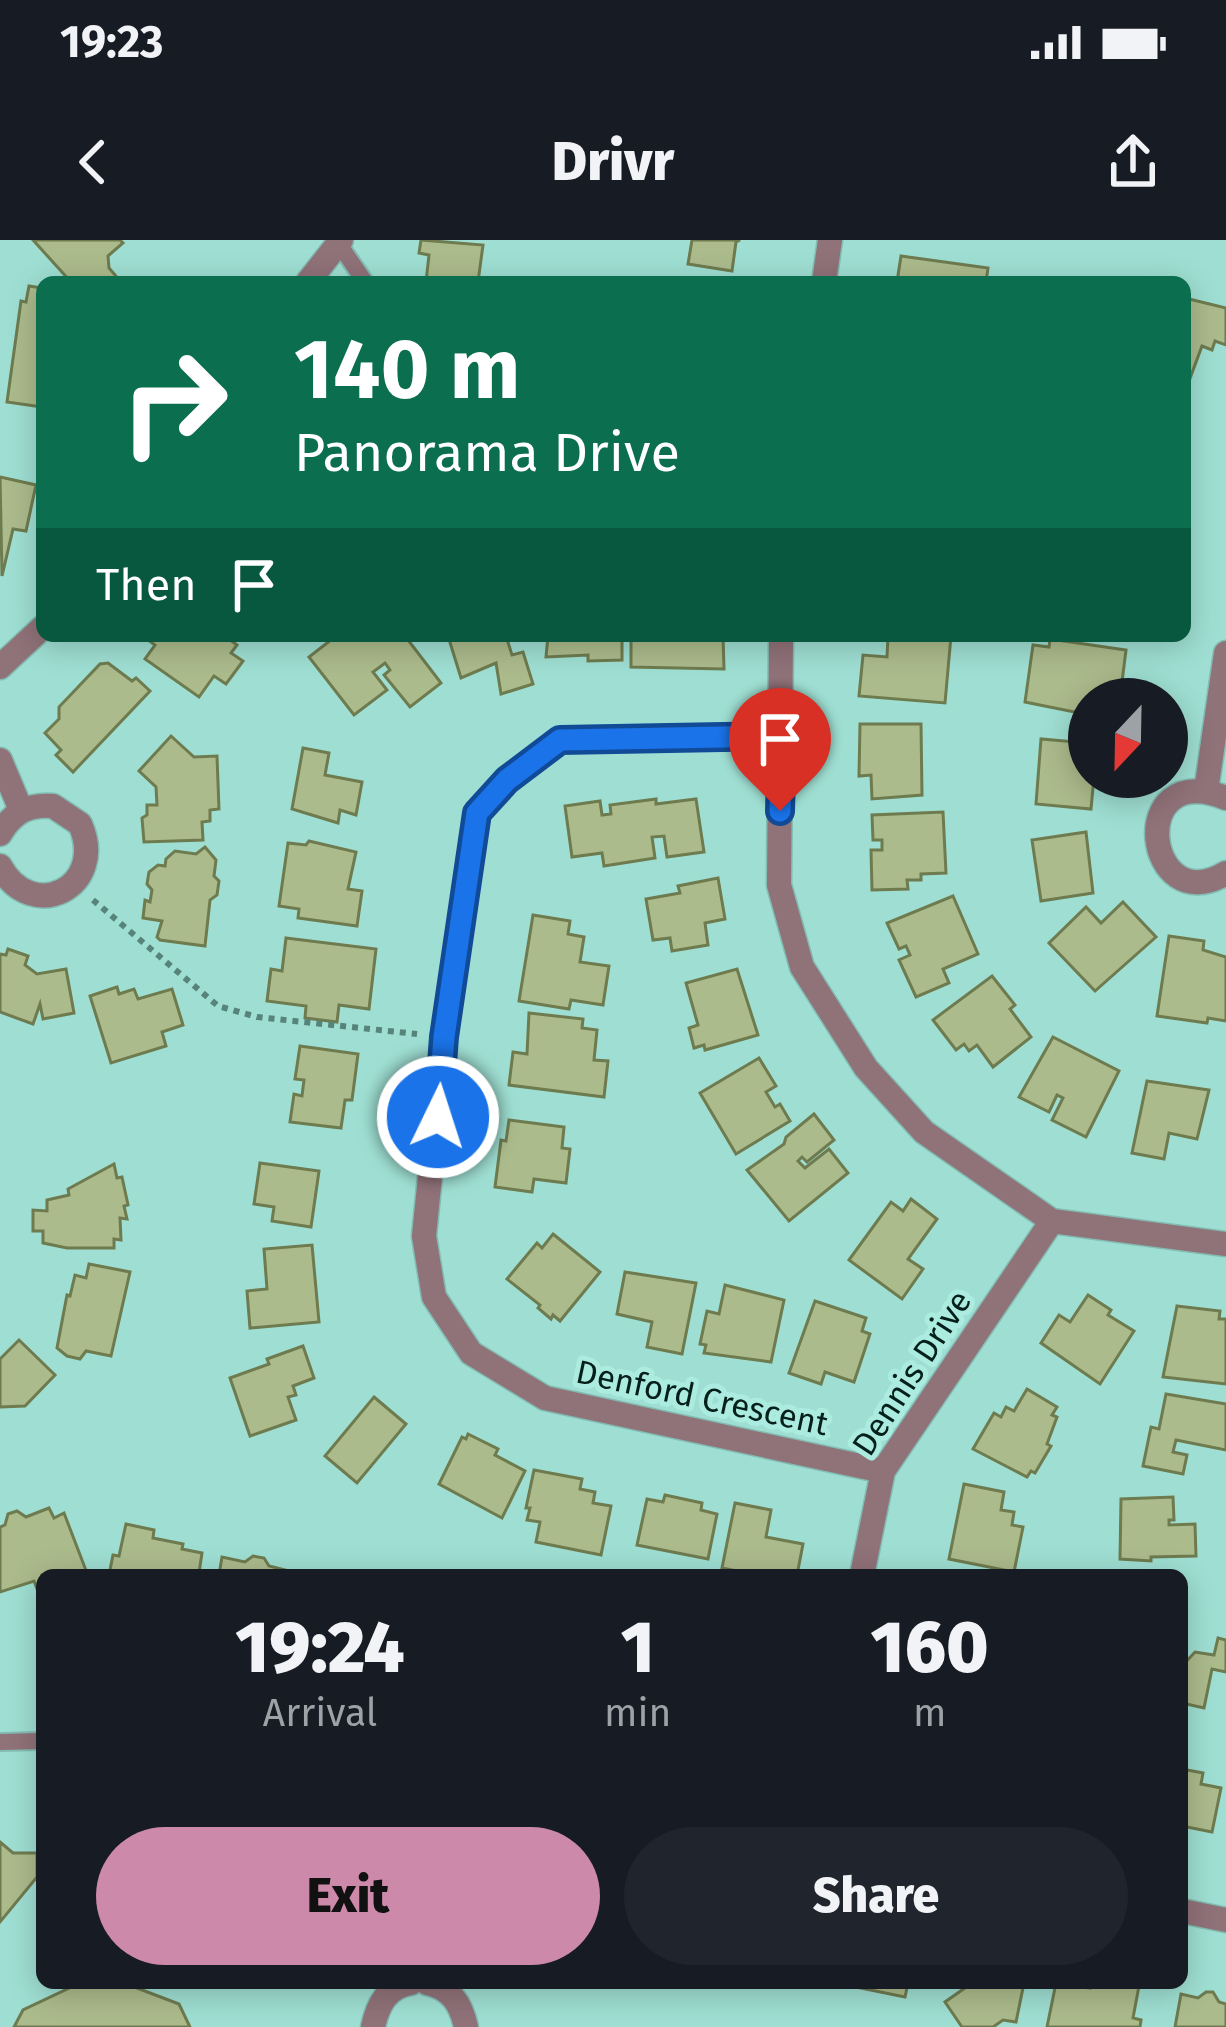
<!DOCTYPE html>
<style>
:root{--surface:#171b24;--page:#20242c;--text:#f1f3f6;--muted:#9ea1a6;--accent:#cc89aa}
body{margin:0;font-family:"Fira Sans",sans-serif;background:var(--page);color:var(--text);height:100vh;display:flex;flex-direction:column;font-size:45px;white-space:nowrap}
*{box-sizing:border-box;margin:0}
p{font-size:39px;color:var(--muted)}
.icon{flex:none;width:66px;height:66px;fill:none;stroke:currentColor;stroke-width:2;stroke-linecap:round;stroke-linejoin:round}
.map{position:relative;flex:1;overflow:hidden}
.drawer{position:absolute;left:36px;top:1329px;width:1152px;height:420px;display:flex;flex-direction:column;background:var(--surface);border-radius:18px;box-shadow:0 6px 30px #0003}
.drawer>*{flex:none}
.banner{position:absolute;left:36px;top:36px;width:1155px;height:366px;border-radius:18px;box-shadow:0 6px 30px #0003;background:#0b6e4f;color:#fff;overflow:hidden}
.needle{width:78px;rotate:202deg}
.fabs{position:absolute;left:1068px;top:438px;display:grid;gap:24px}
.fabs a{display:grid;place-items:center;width:120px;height:120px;border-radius:50%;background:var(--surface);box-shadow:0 6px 30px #0003;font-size:60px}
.pin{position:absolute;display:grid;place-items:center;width:102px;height:102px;color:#fff;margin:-123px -51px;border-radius:50% 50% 50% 0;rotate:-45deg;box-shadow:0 0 12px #0007}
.pin .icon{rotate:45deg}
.me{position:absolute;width:132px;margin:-66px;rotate:4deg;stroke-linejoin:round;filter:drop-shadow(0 0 9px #0008)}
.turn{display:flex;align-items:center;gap:42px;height:252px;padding:0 60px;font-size:54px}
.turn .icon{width:156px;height:156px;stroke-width:2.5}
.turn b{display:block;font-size:84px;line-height:102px}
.then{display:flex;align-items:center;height:114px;padding:0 60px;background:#0003;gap:24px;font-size:45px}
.eta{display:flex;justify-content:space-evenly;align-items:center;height:204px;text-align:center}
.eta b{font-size:72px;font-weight:800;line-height:84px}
.action{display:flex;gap:24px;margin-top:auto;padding:24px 60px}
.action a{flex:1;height:138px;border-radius:72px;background:var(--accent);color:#111;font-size:48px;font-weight:800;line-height:138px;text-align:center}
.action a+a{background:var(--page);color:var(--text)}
.status{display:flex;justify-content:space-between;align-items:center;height:84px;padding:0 60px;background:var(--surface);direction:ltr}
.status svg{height:33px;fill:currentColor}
header{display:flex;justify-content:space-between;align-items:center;height:156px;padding:0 60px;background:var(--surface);font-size:54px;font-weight:800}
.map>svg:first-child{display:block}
</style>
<div class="status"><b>19:23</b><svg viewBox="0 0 49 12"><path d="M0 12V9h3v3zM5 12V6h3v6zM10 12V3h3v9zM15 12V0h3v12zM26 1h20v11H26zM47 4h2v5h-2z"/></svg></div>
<header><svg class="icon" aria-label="back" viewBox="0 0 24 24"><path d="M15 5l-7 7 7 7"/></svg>Drivr<svg class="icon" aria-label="share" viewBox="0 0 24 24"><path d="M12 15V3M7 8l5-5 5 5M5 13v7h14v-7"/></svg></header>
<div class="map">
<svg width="1226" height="1787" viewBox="0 0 1226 1787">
<rect width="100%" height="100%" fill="#9fdfd3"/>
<!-- building -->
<g fill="#acbb8c" stroke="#6e7b4f" stroke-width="3">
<path d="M 33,0 L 120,0 L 123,3 L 108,16 L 109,28 L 121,42 L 71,42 Z"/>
<path d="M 421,0 L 483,5 L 478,42 L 426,42 L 429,15 L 419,13 Z"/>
<path d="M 692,0 L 740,0 L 736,2 L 732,31 L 688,24 Z"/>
<path d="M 901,16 L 988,28 L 986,42 L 897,42 Z"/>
<path d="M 29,46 L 42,48 L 42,167 L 7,162 L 21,61 L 26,62 Z"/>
<path d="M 1185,58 L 1226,68 L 1226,105 L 1215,101 L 1212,110 L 1202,106 L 1189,141 L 1185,140 Z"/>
<path d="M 0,237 L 36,245 L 26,291 L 13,289 L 2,336 Z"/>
<path d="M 151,396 L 225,396 L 237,405 L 231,413 L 243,421 L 226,444 L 214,436 L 199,457 L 145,419 L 155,405 L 148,400 Z"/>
<path d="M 336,396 L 405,396 L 441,443 L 410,467 L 384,435 L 390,430 L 385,423 L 373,432 L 387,450 L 354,475 L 309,417 Z"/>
<path d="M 448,396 L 506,396 L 512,415 L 523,412 L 533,444 L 501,454 L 496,423 L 461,438 Z"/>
<path d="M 548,396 L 622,396 L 622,420 L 588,421 L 588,415 L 546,417 Z"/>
<path d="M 631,396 L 723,396 L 724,429 L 631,427 Z"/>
<path d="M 888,396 L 951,396 L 945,463 L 859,456 L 863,415 L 887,417 Z"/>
<path d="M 1050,399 L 1126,410 L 1122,442 L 1138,444 L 1136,459 L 1089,459 L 1089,475 L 1025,462 L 1033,405 L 1049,407 Z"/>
<path d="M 108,423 L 132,441 L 136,438 L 150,451 L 73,532 L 56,515 L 61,510 L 45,493 L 59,479 L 59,467 L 100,424 Z"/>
<path d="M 860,484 L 921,484 L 922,555 L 872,559 L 871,535 L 859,536 Z"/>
<path d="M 1076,493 L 1089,494 L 1089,537 L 1094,537 L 1091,569 L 1036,564 L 1041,499 L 1075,502 Z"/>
<path d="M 171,496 L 194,517 L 217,516 L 219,569 L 210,570 L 210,581 L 202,582 L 203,600 L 144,602 L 142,578 L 147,575 L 147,565 L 157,565 L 156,547 L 139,531 Z"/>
<path d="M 303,508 L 329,513 L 325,535 L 362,542 L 356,575 L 340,570 L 338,583 L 292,569 Z"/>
<path d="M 656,559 L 656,564 L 696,559 L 704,612 L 667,617 L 664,596 L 652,597 L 655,618 L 604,626 L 602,613 L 572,617 L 565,566 L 600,561 L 602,575 L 611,574 L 610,565 Z"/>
<path d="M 943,572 L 946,633 L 921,634 L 921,640 L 907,640 L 908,649 L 872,650 L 871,610 L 882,610 L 882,600 L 873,600 L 872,575 Z"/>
<path d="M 1086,592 L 1093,653 L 1041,661 L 1032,600 Z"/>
<path d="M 309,601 L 356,612 L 348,649 L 362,651 L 357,686 L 298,678 L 299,669 L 279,666 L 288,603 L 306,605 Z"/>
<path d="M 205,607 L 216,620 L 214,636 L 219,641 L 217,655 L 210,660 L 205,706 L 160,700 L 157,697 L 162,681 L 143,678 L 145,660 L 150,662 L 152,650 L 147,644 L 149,632 L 158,625 L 165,626 L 166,619 L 175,611 L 196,614 Z"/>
<path d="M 718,638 L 725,679 L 705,683 L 708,705 L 672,711 L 670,698 L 653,700 L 646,659 L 680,653 L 678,646 Z"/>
<path d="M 953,656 L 978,714 L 943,729 L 949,743 L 916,757 L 899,720 L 910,715 L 906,706 L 899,709 L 887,683 Z"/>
<path d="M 1123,662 L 1156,697 L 1095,751 L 1049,703 L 1086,667 L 1101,683 Z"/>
<path d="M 533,675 L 570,681 L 568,694 L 584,697 L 580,722 L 609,726 L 603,765 L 571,760 L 569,769 L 519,761 Z"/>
<path d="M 1169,696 L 1204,701 L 1203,710 L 1226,717 L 1226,781 L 1208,778 L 1207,783 L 1157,776 Z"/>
<path d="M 286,698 L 376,709 L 369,769 L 339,765 L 337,782 L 305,778 L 306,766 L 267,761 L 271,729 L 282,731 Z"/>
<path d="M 8,709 L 28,716 L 25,725 L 37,734 L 66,729 L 74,773 L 43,779 L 40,764 L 33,784 L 0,772 L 0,714 L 6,715 Z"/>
<path d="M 737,729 L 758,795 L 705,810 L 704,805 L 694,808 L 689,788 L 698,785 L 686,743 Z"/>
<path d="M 992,736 L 1015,765 L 1010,769 L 1031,797 L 993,827 L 977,805 L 969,811 L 964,804 L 956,810 L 933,780 Z"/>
<path d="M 117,747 L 119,754 L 134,749 L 138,759 L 172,749 L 183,785 L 162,792 L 166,806 L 111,823 L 90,756 Z"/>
<path d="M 529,773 L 583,779 L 582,788 L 597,790 L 594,820 L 608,821 L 604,857 L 509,845 L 513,812 L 527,814 Z"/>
<path d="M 1053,797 L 1119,831 L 1086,897 L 1052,880 L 1063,858 L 1057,855 L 1049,872 L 1019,857 Z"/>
<path d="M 300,806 L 358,814 L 352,860 L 345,860 L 341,888 L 290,882 L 294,854 L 302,856 L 304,840 L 295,839 Z"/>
<path d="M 759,818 L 776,846 L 766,852 L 775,867 L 780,864 L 790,881 L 736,914 L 700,853 Z"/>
<path d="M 1147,841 L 1209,850 L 1197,899 L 1169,893 L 1164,919 L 1132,913 Z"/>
<path d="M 814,874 L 834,900 L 807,922 L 802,917 L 798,921 L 805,928 L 829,909 L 848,933 L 789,981 L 747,930 L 784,904 L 786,897 Z"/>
<path d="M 509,880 L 564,887 L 562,908 L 570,909 L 566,943 L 534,939 L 532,952 L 495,947 L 501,900 L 506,901 Z"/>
<path d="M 260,923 L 319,931 L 311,987 L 272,981 L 274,967 L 254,964 Z"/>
<path d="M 114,924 L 117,938 L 122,937 L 128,965 L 124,966 L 127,979 L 120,978 L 121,1000 L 114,999 L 114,1008 L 67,1008 L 43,1003 L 43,991 L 33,991 L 33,970 L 47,971 L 47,960 L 69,955 L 68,949 Z"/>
<path d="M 911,959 L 937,979 L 908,1019 L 923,1029 L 902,1059 L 849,1020 L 891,962 L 903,971 Z"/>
<path d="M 553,994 L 600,1032 L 560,1081 L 553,1075 L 551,1079 L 538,1068 L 540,1065 L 507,1039 L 537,1003 L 542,1008 Z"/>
<path d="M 312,1005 L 319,1082 L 250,1088 L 247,1051 L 267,1049 L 264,1009 Z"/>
<path d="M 89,1024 L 130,1032 L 111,1116 L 86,1111 L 80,1119 L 67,1116 L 57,1108 L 67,1055 L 70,1056 L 75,1035 L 86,1038 Z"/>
<path d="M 625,1032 L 696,1043 L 682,1114 L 647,1107 L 652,1082 L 617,1074 Z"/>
<path d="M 725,1045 L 784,1060 L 771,1122 L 704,1113 L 706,1105 L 700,1104 L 707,1071 L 719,1074 Z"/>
<path d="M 1088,1055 L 1111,1070 L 1108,1075 L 1134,1091 L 1100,1144 L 1041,1103 L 1059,1075 L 1070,1082 Z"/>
<path d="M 815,1061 L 866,1078 L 862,1091 L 870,1094 L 854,1142 L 825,1132 L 821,1144 L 789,1133 Z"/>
<path d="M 1177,1066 L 1220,1071 L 1219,1079 L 1226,1079 L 1226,1144 L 1163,1137 Z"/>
<path d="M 19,1100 L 55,1135 L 25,1166 L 0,1167 L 0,1119 Z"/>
<path d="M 303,1106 L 314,1138 L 293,1146 L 296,1155 L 288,1157 L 296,1180 L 250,1196 L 230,1138 L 269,1124 L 267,1119 Z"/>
<path d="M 1027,1149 L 1057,1167 L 1052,1175 L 1057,1177 L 1047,1204 L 1051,1206 L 1035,1233 L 1031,1231 L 1027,1237 L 973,1209 L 994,1173 L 1001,1177 L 1006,1167 L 1014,1171 Z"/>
<path d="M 1166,1154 L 1226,1164 L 1226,1210 L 1176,1200 L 1173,1212 L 1187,1215 L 1183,1234 L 1143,1226 L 1151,1187 L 1159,1189 Z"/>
<path d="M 374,1157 L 406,1184 L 357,1243 L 325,1216 Z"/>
<path d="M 468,1194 L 498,1209 L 495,1215 L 525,1231 L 502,1278 L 439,1244 L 462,1197 L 466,1199 Z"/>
<path d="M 534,1230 L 582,1239 L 580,1249 L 595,1252 L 593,1263 L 611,1266 L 601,1315 L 536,1302 L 540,1282 L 527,1280 L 530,1268 L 526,1268 Z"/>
<path d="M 964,1244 L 1004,1252 L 1001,1270 L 1014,1272 L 1012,1285 L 1023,1287 L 1014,1332 L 949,1319 Z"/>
<path d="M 665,1255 L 702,1263 L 701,1270 L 717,1274 L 708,1319 L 637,1305 L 647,1259 L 663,1262 Z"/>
<path d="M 1173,1257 L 1174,1280 L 1169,1280 L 1169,1285 L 1195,1284 L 1196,1316 L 1151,1317 L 1151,1321 L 1120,1319 L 1121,1259 Z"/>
<path d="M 735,1263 L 771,1270 L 766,1297 L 803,1304 L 797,1335 L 757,1335 L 722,1328 Z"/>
<path d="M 49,1268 L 54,1278 L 64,1273 L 87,1333 L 42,1335 L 39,1354 L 34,1341 L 0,1352 L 0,1287 L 5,1285 L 8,1274 L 17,1271 L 26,1277 Z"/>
<path d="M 126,1284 L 154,1290 L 153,1298 L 183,1304 L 182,1309 L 202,1313 L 199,1333 L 109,1335 L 113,1315 L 119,1316 Z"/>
<path d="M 253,1316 L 264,1318 L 269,1326 L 305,1335 L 219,1335 L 222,1317 L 245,1322 Z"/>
<path d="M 1218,1398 L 1226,1400 L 1226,1432 L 1212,1429 L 1204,1468 L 1182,1463 L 1182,1426 L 1195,1412 L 1214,1415 Z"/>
<path d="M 1182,1529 L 1203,1533 L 1201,1544 L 1221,1548 L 1212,1592 L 1182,1586 Z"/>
<path d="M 0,1602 L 13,1613 L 37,1613 L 37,1637 L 0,1682 Z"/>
<path d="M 80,1743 L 124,1743 L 179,1764 L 190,1787 L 14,1787 L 23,1770 Z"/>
<path d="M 836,1743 L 908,1743 L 905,1757 Z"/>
<path d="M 972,1743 L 1024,1743 L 1016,1782 L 1003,1780 L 993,1787 L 962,1787 L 945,1762 Z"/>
<path d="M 1056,1743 L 1090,1748 L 1091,1743 L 1139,1746 L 1133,1778 L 1141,1780 L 1140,1787 L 1047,1787 Z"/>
<path d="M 1206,1752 L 1213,1752 L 1219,1762 L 1226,1764 L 1226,1787 L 1175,1787 L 1181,1754 L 1198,1758 Z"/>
</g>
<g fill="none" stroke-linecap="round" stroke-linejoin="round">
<defs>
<g id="service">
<path d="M 339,4 L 365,42"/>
<path d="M 0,1502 L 42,1501"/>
</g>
<g id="minor">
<path d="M 308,42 L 341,0"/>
<path d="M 824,42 L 830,0"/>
<path d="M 781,396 L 779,645 L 802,727 L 866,828 L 924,892 L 1052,981 L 1226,1004"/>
<path d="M 0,427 L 42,388"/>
<path d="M 782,496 L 561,500 L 507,540 L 477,573 L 444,797 L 424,996 L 434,1057 L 471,1113 L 545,1158 L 883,1231"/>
<path d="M 0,520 L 21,570"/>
<path d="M 1206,551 L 1226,413"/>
<path d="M 1226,558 C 1124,517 1145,682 1226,633"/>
<path d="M 0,594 C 13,572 28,564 53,566 L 80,584 C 108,647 32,685 0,626"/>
<path d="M 862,1335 L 883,1231 L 1052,981"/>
<path d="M 1182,1671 L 1226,1680"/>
<path d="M 427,1743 C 451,1748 461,1764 466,1787"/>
<path d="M 373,1787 C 378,1764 387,1747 411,1743"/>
</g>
</defs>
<!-- service casing -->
<use href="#service" stroke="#83bcb2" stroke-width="20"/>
<!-- minor casing -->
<use href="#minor" stroke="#83bcb2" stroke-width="27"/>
<!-- path -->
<path stroke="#56847b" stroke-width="6" stroke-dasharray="6 6" stroke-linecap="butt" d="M 93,660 L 218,766 L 257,777 L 417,794"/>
<!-- service -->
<use href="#service" stroke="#907279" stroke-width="16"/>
<!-- minor -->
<use href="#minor" stroke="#907279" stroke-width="24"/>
</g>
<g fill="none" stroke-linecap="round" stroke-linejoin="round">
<defs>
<path id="route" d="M 438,877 L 444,797 L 477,573 L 507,540 L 560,500 L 782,496 L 780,571"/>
</defs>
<!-- route casing -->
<use href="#route" stroke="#114b97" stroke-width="30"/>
<!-- route -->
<use href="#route" stroke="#1a73e8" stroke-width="21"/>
</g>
<g text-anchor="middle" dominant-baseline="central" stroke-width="10" stroke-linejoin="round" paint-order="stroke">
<!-- street labels -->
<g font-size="33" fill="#051f1b" stroke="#acece0">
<text transform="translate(912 1133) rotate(-57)">Dennis Drive</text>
<text transform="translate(702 1158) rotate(12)">Denford Crescent</text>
</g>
</g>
</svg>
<div class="fabs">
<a><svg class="needle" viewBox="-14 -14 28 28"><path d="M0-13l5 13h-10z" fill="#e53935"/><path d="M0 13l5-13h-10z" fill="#9ea1a6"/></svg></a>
</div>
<div class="pin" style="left:780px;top:571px;background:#d93025"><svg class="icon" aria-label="arrive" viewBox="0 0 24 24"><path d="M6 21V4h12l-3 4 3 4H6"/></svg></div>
<svg class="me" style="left:438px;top:877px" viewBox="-20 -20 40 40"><circle r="17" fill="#1a73e8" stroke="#fff" stroke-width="3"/><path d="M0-11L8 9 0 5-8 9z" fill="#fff"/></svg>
<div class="banner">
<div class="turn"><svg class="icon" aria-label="right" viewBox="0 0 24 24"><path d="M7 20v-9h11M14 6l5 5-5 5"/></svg><div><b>140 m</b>Panorama Drive</div></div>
<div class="then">Then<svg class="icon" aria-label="arrive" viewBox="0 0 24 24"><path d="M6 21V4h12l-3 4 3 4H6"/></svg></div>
</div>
<section class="drawer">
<div class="eta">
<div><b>19:24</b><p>Arrival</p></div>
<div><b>1</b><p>min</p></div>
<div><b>160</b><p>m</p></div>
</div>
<div class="action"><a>Exit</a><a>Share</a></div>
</section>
</div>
